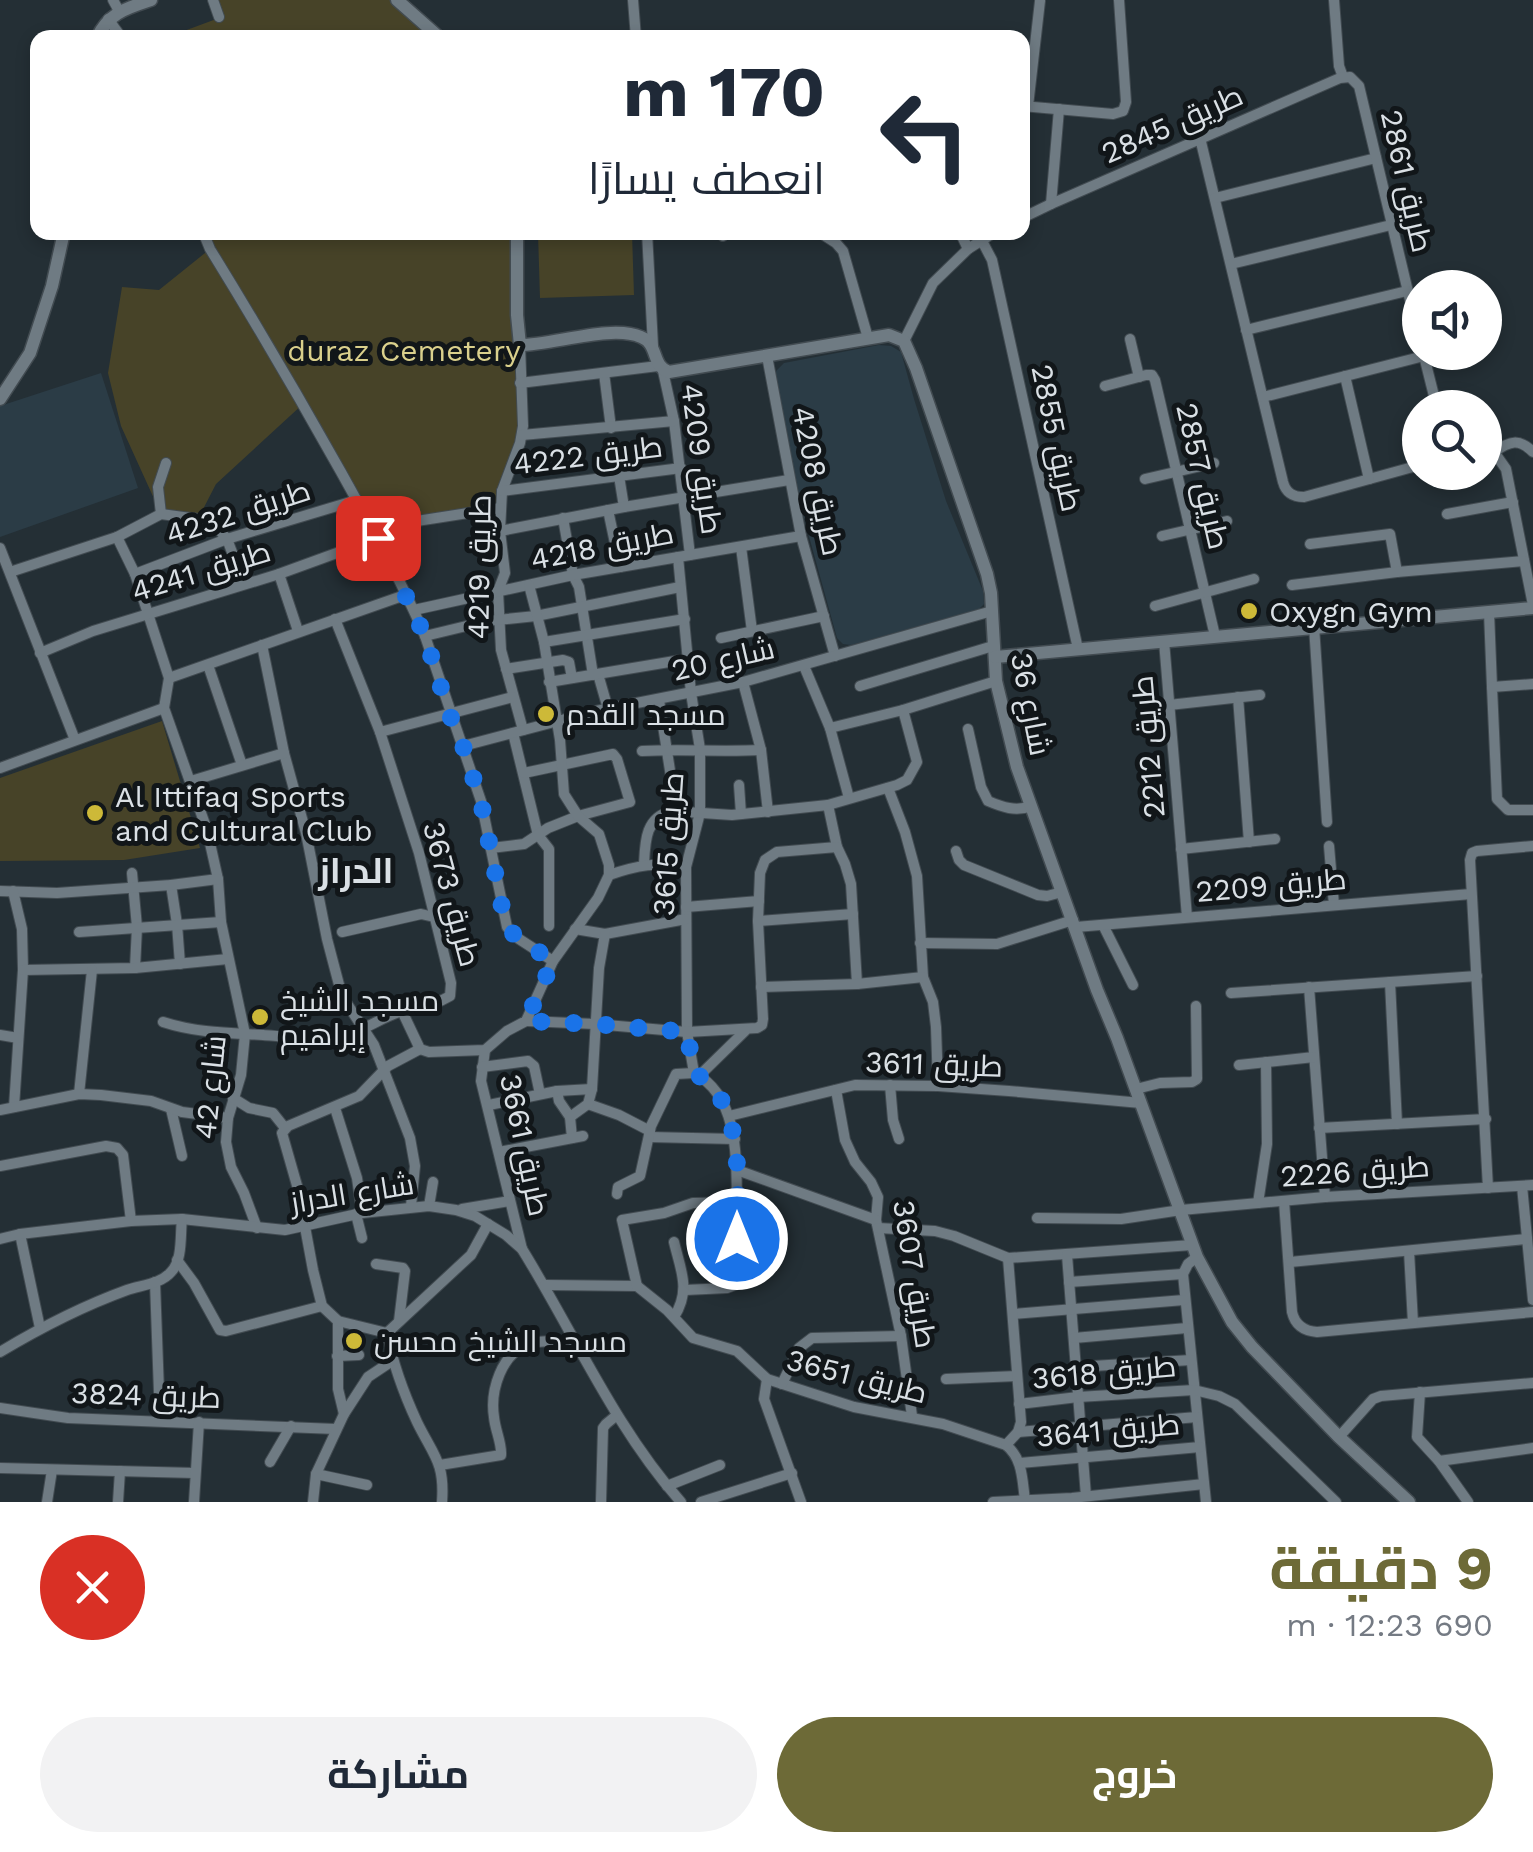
<!DOCTYPE html>
<html lang="ar">
<meta charset="utf-8">
<style>
:root{--surface:#fff;--page:#f2f2f3;--text:#1f2937;--muted:#747a83;--accent:#6d6a37}
body{margin:0;font-family:"Work Sans",Cairo,sans-serif;background:var(--page);color:var(--text);direction:rtl;height:100vh;display:flex;flex-direction:column;font-size:38px;white-space:nowrap}
*{box-sizing:border-box;margin:0}
p{font-size:32px;color:var(--muted)}
.icon{flex:none;width:55px;height:55px;fill:none;stroke:currentColor;stroke-width:2;stroke-linecap:round;stroke-linejoin:round}
.map{position:relative;height:1502px;overflow:hidden;direction:ltr}
.side{display:flex;flex-direction:column;background:var(--surface);flex:1}
.side>*{flex:none}
.hud{position:absolute;left:30px;top:30px;width:1000px;height:210px;border-radius:20px;box-shadow:0 5px 15px #0003;direction:rtl;background:#fff;color:var(--text);overflow:hidden}
.tools{position:absolute;left:1402px;top:270px;display:grid;gap:20px}
.tools a{display:grid;place-items:center;width:100px;height:100px;border-radius:50%;background:var(--surface);box-shadow:0 5px 15px #0003;font-size:50px}
.pin{position:absolute;display:grid;place-items:center;width:85px;height:85px;color:#fff;margin:-42px;border-radius:20px;box-shadow:0 5px 15px #0006}
.me{position:absolute;width:110px;margin:-55px;rotate:0deg;stroke-linejoin:round;filter:drop-shadow(0 0 8px #0008)}
.turn{display:flex;align-items:center;gap:35px;height:210px;padding:0 40px;font-size:45px}
.turn .icon{width:130px;height:130px;stroke-width:2.5}
.turn b{display:block;font-size:70px;line-height:85px}
.round{display:grid;place-items:center;flex:none;width:105px;height:105px;border-radius:52px;background:var(--page)}
.overview{display:flex;align-items:center;justify-content:space-between;height:170px;padding:0 40px}
h1{font-size:60px;font-weight:700;line-height:75px;color:var(--accent)}
.action{display:flex;gap:20px;margin-top:auto;padding:20px 40px}
.action a{flex:1;height:115px;border-radius:60px;background:var(--accent);color:#fff;font-size:40px;font-weight:700;line-height:115px;text-align:center}
.action a+a{background:var(--page);color:var(--text)}
.map>svg:first-child{display:block}
</style>
<div class="map">
<svg width="1533" height="1502" viewBox="0 0 1533 1502">
<rect width="100%" height="100%" fill="#242f35"/>
<!-- built -->
<g fill="#2b3c46">
<path d="M 879,345 L 891,346 L 901,352 L 914,399 L 946,501 L 983,591 L 984,604 L 979,609 L 851,645 L 843,644 L 837,638 L 796,489 L 775,372 L 784,363 Z"/>
<path d="M 101,373 L 138,488 L 0,537 L 0,406 Z"/>
</g>
<!-- green -->
<g fill="#474328">
<path d="M 213,0 L 394,0 L 435,38 L 165,38 L 219,18 Z"/>
<path d="M 203,233 L 512,233 L 522,435 L 500,508 L 372,528 L 303,404 L 216,484 L 198,519 L 161,514 L 121,426 L 108,373 L 122,287 L 159,290 L 210,249 Z"/>
<path d="M 538,233 L 632,233 L 634,295 L 540,298 Z"/>
<path d="M 162,721 L 200,848 L 124,860 L 0,861 L 0,778 Z"/>
</g>
<g fill="none" stroke-linecap="round" stroke-linejoin="round">
<defs>
<g id="minor">
<path d="M 113,0 L 119,11"/>
<path d="M 213,0 L 219,17"/>
<path d="M 633,0 L 636,38"/>
<path d="M 1334,0 L 1339,66 L 1343,77"/>
<path d="M 108,19 L 122,38"/>
<path d="M 1022,106 L 1113,114 L 1123,111 L 1126,102 L 1119,0"/>
<path d="M 1028,106 L 1040,1"/>
<path d="M 1200,138 L 1283,482 C 1286,493 1293,497 1304,497 L 1420,465"/>
<path d="M 1215,198 L 1376,158"/>
<path d="M 1051,204 L 1059,109"/>
<path d="M 1022,218 L 1051,204 L 1340,78 L 1350,77 L 1359,86 L 1420,342"/>
<path d="M 203,232 L 210,249 C 255,322 299,397 341,472 C 371,526 401,580 425,636 L 481,801 L 507,927 L 519,939 L 553,961"/>
<path d="M 647,232 L 653,346"/>
<path d="M 722,232 L 723,236"/>
<path d="M 819,232 L 836,243 L 843,251 L 868,338"/>
<path d="M 960,232 L 968,249"/>
<path d="M 981,239 L 992,260 L 1078,649"/>
<path d="M 1231,264 L 1391,225"/>
<path d="M 1246,330 L 1407,291"/>
<path d="M 1130,339 L 1139,377"/>
<path d="M 904,341 L 933,283 L 968,249 L 995,232"/>
<path d="M 520,345 L 523,426 L 520,443 L 502,491 L 500,531 L 505,573 L 498,591 L 501,650 L 523,730"/>
<path d="M 1423,352 L 1437,408"/>
<path d="M 767,356 L 801,536 L 835,656"/>
<path d="M 663,371 L 674,421 L 690,555"/>
<path d="M 604,373 L 611,428"/>
<path d="M 1345,376 L 1369,479"/>
<path d="M 520,383 L 658,366"/>
<path d="M 1105,386 L 1146,375 L 1152,375 L 1155,380 L 1215,636"/>
<path d="M 1263,397 L 1424,356"/>
<path d="M 522,435 L 674,421"/>
<path d="M 1485,450 L 1494,452 L 1506,469 L 1533,605"/>
<path d="M 1494,452 C 1510,441 1519,438 1533,452"/>
<path d="M 619,476 L 624,507"/>
<path d="M 1145,479 L 1214,463"/>
<path d="M 502,491 L 681,468"/>
<path d="M 608,510 L 620,567"/>
<path d="M 161,514 L 158,487 L 166,463"/>
<path d="M 1447,514 L 1513,502"/>
<path d="M 563,518 L 573,575 L 579,587 L 593,675"/>
<path d="M 372,528 L 500,508"/>
<path d="M 500,531 L 624,507 L 789,480"/>
<path d="M 1162,536 L 1227,521"/>
<path d="M 117,537 L 135,574 L 169,678 L 164,708 L 207,830 L 218,879 L 221,922 L 245,1034 L 241,1075 L 228,1118 L 226,1142 L 231,1167 L 244,1193 L 257,1228"/>
<path d="M 1310,544 L 1390,534 L 1397,572"/>
<path d="M 741,547 L 752,631"/>
<path d="M 0,548 L 75,740"/>
<path d="M 678,557 L 691,693 L 700,749 L 700,813 L 686,867 L 687,1032 L 694,1073 C 741,1097 736,1165 737,1209 C 737,1233 737,1257 737,1281 L 735,1285 L 727,1288 L 685,1290"/>
<path d="M 10,572 L 117,537 L 161,514 L 198,519 L 220,531 L 227,539 L 244,584"/>
<path d="M 135,574 L 227,539 L 357,500"/>
<path d="M 279,574 L 298,631"/>
<path d="M 1292,585 L 1397,572 L 1524,561"/>
<path d="M 1155,606 L 1254,579"/>
<path d="M 414,610 L 573,575 L 801,536"/>
<path d="M 1489,612 L 1492,687"/>
<path d="M 1314,626 L 1327,822"/>
<path d="M 425,636 L 487,621 L 536,616 L 680,587"/>
<path d="M 721,638 L 824,616"/>
<path d="M 1164,641 L 1187,917"/>
<path d="M 544,642 L 685,619"/>
<path d="M 262,645 L 284,753 L 306,833 L 327,939 L 342,996 L 374,1045 L 410,1138 L 415,1166 L 411,1206"/>
<path d="M 40,653 L 93,631 L 279,574 L 378,538"/>
<path d="M 208,665 L 242,765"/>
<path d="M 804,666 L 830,728 L 849,798"/>
<path d="M 506,669 L 563,660 L 569,662 L 572,678"/>
<path d="M 598,674 L 608,709"/>
<path d="M 169,678 L 405,595"/>
<path d="M 549,682 L 687,659"/>
<path d="M 743,682 L 761,750 L 768,812"/>
<path d="M 1533,684 L 1492,687 L 1497,799 L 1508,810 L 1533,810"/>
<path d="M 860,686 L 993,646"/>
<path d="M 1238,697 L 1249,842"/>
<path d="M 659,700 L 671,777"/>
<path d="M 1169,705 L 1260,695"/>
<path d="M 830,728 L 903,710 L 996,681"/>
<path d="M 968,729 L 981,787 L 988,801 C 1002,807 1016,812 1031,806"/>
<path d="M 380,732 L 513,697"/>
<path d="M 513,733 L 538,835 L 549,849 L 549,926"/>
<path d="M 463,746 L 596,711 L 743,682 L 992,611"/>
<path d="M 642,751 C 683,749 721,752 761,750"/>
<path d="M 0,768 L 164,708"/>
<path d="M 191,781 L 284,753"/>
<path d="M 739,785 L 741,814"/>
<path d="M 888,788 L 905,832 L 917,876 L 923,977 L 933,1002 L 936,1027 L 938,1086"/>
<path d="M 828,805 L 837,847 L 845,864 L 851,884 L 857,984"/>
<path d="M 1329,846 L 1334,905"/>
<path d="M 491,848 L 524,844 L 548,828 L 578,816 L 630,802 L 617,759 L 613,754 L 524,773"/>
<path d="M 1181,849 L 1275,839"/>
<path d="M 956,851 L 959,860 L 964,865 L 1038,895 L 1047,896 L 1062,892"/>
<path d="M 644,865 C 645,842 645,817 672,811 L 732,815 L 828,805 L 897,785 L 907,780 L 917,762 L 903,710"/>
<path d="M 132,873 L 137,927 L 135,968"/>
<path d="M 609,875 C 635,866 659,861 686,867"/>
<path d="M 171,885 L 177,924 L 180,964"/>
<path d="M 0,891 L 57,893 L 171,885 L 218,879"/>
<path d="M 13,891 L 22,929 L 23,970 L 14,1107"/>
<path d="M 686,907 L 759,901"/>
<path d="M 758,921 L 853,914"/>
<path d="M 1103,925 L 1133,985"/>
<path d="M 1076,927 L 1471,894"/>
<path d="M 575,929 L 605,934 L 686,919"/>
<path d="M 79,932 L 221,922"/>
<path d="M 342,932 L 421,914 L 434,917"/>
<path d="M 920,943 L 997,944 L 1073,920"/>
<path d="M 23,970 L 135,968 L 228,959"/>
<path d="M 1390,982 L 1397,1124"/>
<path d="M 761,987 L 857,984 L 923,977"/>
<path d="M 1309,987 L 1325,1197"/>
<path d="M 1231,993 L 1477,976"/>
<path d="M 402,1011 L 420,1049 L 429,1052 L 485,1050 L 507,1031 L 526,1021 L 553,961 L 598,898 L 609,875 L 609,865 L 599,834 L 578,816 L 564,794 L 560,740 L 544,642 L 529,585"/>
<path d="M 526,1021 L 595,1024 L 687,1032 L 757,1028 L 762,1025 L 763,1019 L 758,921 L 760,873 L 765,860 L 777,852 L 837,847"/>
<path d="M 163,1022 C 197,1033 229,1033 263,1035 C 290,1037 322,1041 349,1034 C 366,1029 381,1018 399,1012 C 416,1007 434,1006 450,996 L 451,983 L 419,853 L 380,732 L 335,619"/>
<path d="M 0,1035 L 18,1038"/>
<path d="M 485,1050 L 481,1081 L 522,1249"/>
<path d="M 1239,1065 L 1314,1057"/>
<path d="M 482,1067 L 528,1061 L 534,1066 L 540,1094"/>
<path d="M 700,1075 L 745,1031"/>
<path d="M 890,1085 L 893,1120 L 899,1139"/>
<path d="M 592,1089 L 599,968 L 605,934"/>
<path d="M 1136,1089 L 1160,1083 L 1192,1082 L 1197,1079 L 1196,1006"/>
<path d="M 836,1090 L 845,1140 L 855,1162 L 871,1182 L 878,1197 L 876,1220 L 901,1336 L 912,1416"/>
<path d="M 557,1091 L 559,1101 L 570,1117 L 572,1138"/>
<path d="M 79,1094 L 92,970"/>
<path d="M 233,1098 L 249,1108 L 273,1113 L 285,1128"/>
<path d="M 588,1104 L 619,1115 L 650,1131"/>
<path d="M 489,1105 L 557,1091 L 592,1089 L 588,1104 L 570,1117"/>
<path d="M 335,1108 L 357,1178 L 362,1213"/>
<path d="M 171,1109 L 182,1156"/>
<path d="M 0,1110 L 79,1094 L 101,1095 L 151,1101 L 182,1112 L 228,1118"/>
<path d="M 729,1116 L 855,1085 L 938,1086 L 1009,1091 L 1141,1103"/>
<path d="M 1319,1128 L 1486,1119"/>
<path d="M 649,1137 L 735,1139"/>
<path d="M 499,1152 L 583,1136"/>
<path d="M 0,1166 L 106,1146 L 117,1148 L 123,1155 L 131,1221"/>
<path d="M 737,1170 L 876,1220"/>
<path d="M 1522,1186 L 1533,1300"/>
<path d="M 1488,1188 L 1470,860 L 1472,853 L 1477,851 L 1533,846"/>
<path d="M 617,1194 L 618,1187 L 640,1176 L 651,1126 L 676,1074 L 694,1073"/>
<path d="M 1284,1201 L 1292,1312 C 1295,1325 1304,1331 1317,1332 L 1533,1312"/>
<path d="M 1258,1203 L 1267,1144 L 1266,1062"/>
<path d="M 429,1206 L 433,1182"/>
<path d="M 462,1209 L 510,1201"/>
<path d="M 356,1214 L 362,1238"/>
<path d="M 1037,1218 L 1121,1219 L 1181,1210 L 1325,1197 L 1533,1185"/>
<path d="M 878,1228 L 935,1231 L 954,1236 L 1008,1258 L 1192,1245"/>
<path d="M 20,1234 L 40,1328"/>
<path d="M 0,1239 L 20,1234 L 131,1221 L 182,1219 L 285,1230 L 362,1213 L 429,1206 L 456,1210 L 475,1216 L 506,1235 L 522,1249 C 574,1333 615,1428 681,1502"/>
<path d="M 1409,1251 L 1413,1323"/>
<path d="M 1067,1255 L 1086,1496"/>
<path d="M 1197,1257 L 1188,1264 L 1183,1274 L 1206,1502"/>
<path d="M 177,1260 L 194,1283 L 220,1330 L 226,1331 L 322,1306"/>
<path d="M 1290,1262 L 1527,1239"/>
<path d="M 376,1264 L 403,1268 L 405,1271 L 399,1321"/>
<path d="M 155,1282 L 160,1420"/>
<path d="M 1069,1282 L 1183,1274"/>
<path d="M 545,1285 L 637,1286 L 667,1310 L 693,1338 L 737,1351 L 767,1379 L 854,1407 L 943,1424 L 1006,1445 C 1023,1459 1022,1479 1025,1500"/>
<path d="M 637,1286 L 622,1220 L 664,1213 L 693,1203 L 737,1202"/>
<path d="M 1013,1314 L 1184,1300"/>
<path d="M 674,1317 C 691,1290 681,1271 674,1242"/>
<path d="M 338,1321 L 338,1389 L 344,1414"/>
<path d="M 387,1333 L 338,1321 L 322,1306 L 313,1270 L 298,1189 L 282,1133 L 288,1126 L 359,1096 L 388,1066 L 420,1049"/>
<path d="M 387,1333 C 393,1364 404,1394 417,1422 C 433,1455 445,1462 442,1502"/>
<path d="M 387,1333 L 471,1255 L 488,1224"/>
<path d="M 1074,1338 L 1187,1328"/>
<path d="M 0,1352 C 40,1328 83,1306 127,1290 C 141,1285 161,1284 171,1272 C 183,1260 180,1235 182,1219"/>
<path d="M 337,1356 L 359,1355"/>
<path d="M 1076,1367 L 1191,1360"/>
<path d="M 767,1379 L 764,1399 L 801,1502"/>
<path d="M 946,1379 L 1017,1376"/>
<path d="M 782,1384 L 799,1348 L 812,1338 L 901,1336"/>
<path d="M 1420,1392 L 1417,1437 L 1439,1461 L 1468,1502"/>
<path d="M 1019,1404 L 1078,1397 L 1194,1390 L 1219,1396 L 1235,1404 L 1336,1502"/>
<path d="M 0,1408 L 68,1418 L 336,1429"/>
<path d="M 1018,1432 L 1197,1417"/>
<path d="M 1339,1437 L 1373,1399 L 1381,1396 L 1533,1383"/>
<path d="M 1006,1445 L 1018,1432 L 1021,1422 L 1008,1258"/>
<path d="M 1439,1461 L 1533,1448"/>
<path d="M 270,1462 L 291,1426"/>
<path d="M 1020,1463 L 1200,1447"/>
<path d="M 440,1465 L 501,1455 C 502,1443 495,1430 494,1417 C 490,1391 501,1353 529,1344 C 543,1339 562,1342 576,1341"/>
<path d="M 0,1468 L 195,1473"/>
<path d="M 316,1474 L 367,1485"/>
<path d="M 667,1486 L 720,1465"/>
<path d="M 47,1502 L 52,1470"/>
<path d="M 118,1502 L 120,1471"/>
<path d="M 194,1502 L 199,1422"/>
<path d="M 313,1502 L 316,1474 L 344,1414 L 368,1377 L 392,1361"/>
<path d="M 601,1502 L 603,1428 L 606,1424 L 617,1415"/>
<path d="M 701,1502 L 792,1473"/>
<path d="M 993,1502 L 1072,1498 L 1204,1484"/>
</g>
<g id="tertiary">
<path d="M 397,0 L 440,38"/>
<path d="M 97,38 C 108,13 127,8 151,0"/>
<path d="M 517,232 L 517,315 L 520,345 C 553,345 612,324 641,337 C 659,344 651,366 669,372 L 889,335 L 904,341 L 916,368 L 987,574 L 991,593 L 996,681 L 1017,767 L 1097,990 L 1117,1038 L 1197,1257 L 1232,1322 L 1252,1347 L 1339,1437 L 1409,1502"/>
<path d="M 0,399 L 30,353 L 52,286 L 64,232"/>
<path d="M 995,657 L 1533,608"/>
</g>
</defs>
<!-- minor casing -->
<use href="#minor" stroke="#424b51" stroke-width="12"/>
<!-- tertiary casing -->
<use href="#tertiary" stroke="#424b51" stroke-width="15"/>
<!-- minor -->
<use href="#minor" stroke="#6f7b83" stroke-width="10"/>
<!-- tertiary -->
<use href="#tertiary" stroke="#6f7b83" stroke-width="12"/>
</g>
<g fill="none" stroke-linecap="round" stroke-linejoin="round">
<!-- route -->
<path stroke="#1a73e8" stroke-width="18" stroke-dasharray="0 32.4" d="M 378,538 L 425,636 L 449,713 L 463,746 L 481,802 L 506,927 L 519,939 L 553,961 L 526,1021 L 595,1024 L 687,1032 L 694,1073 C 747,1100 737,1189 737,1239"/>
</g>
<!-- markers -->
<g fill="#cdb938" stroke="#111619" stroke-width="4">
<circle cx="1249" cy="611" r="10"/>
<circle cx="546" cy="714" r="10"/>
<circle cx="95" cy="813" r="10"/>
<circle cx="260" cy="1017" r="10"/>
<circle cx="354" cy="1341" r="10"/>
</g>
<g text-anchor="middle" dominant-baseline="central" stroke-width="10" stroke-linejoin="round" paint-order="stroke">
<!-- street labels -->
<g font-size="30" fill="#dae0e5" stroke="#111619">
<text transform="translate(1172 124) rotate(-24)">طريق 2845</text>
<text transform="translate(1407 181) rotate(77)">طريق 2861</text>
<text transform="translate(1057 438) rotate(78)">طريق 2855</text>
<text transform="translate(588 455) rotate(-7)">طريق 4222</text>
<text transform="translate(702 459) rotate(82)">طريق 4209</text>
<text transform="translate(1203 476) rotate(77)">طريق 2857</text>
<text transform="translate(818 481) rotate(78)">طريق 4208</text>
<text transform="translate(238 512) rotate(-18)">طريق 4232</text>
<text transform="translate(602 546) rotate(-11)">طريق 4218</text>
<text transform="translate(479 567) rotate(-89)">طريق 4219</text>
<text transform="translate(201 571) rotate(-17)">طريق 4241</text>
<text transform="translate(723 659) rotate(-13)">شارع 20</text>
<text transform="translate(1031 704) rotate(79)">شارع 36</text>
<text transform="translate(1148 747) rotate(-95)">طريق 2212</text>
<text transform="translate(668 844) rotate(-86)">طريق 3615</text>
<text transform="translate(1271 885) rotate(-5)">طريق 2209</text>
<text transform="translate(452 894) rotate(75)">طريق 3673</text>
<text transform="translate(934 1064) rotate(2)">طريق 3611</text>
<text transform="translate(210 1087) rotate(-84)">شارع 42</text>
<text transform="translate(525 1145) rotate(78)">طريق 3661</text>
<text transform="translate(1355 1171) rotate(-4)">طريق 2226</text>
<text transform="translate(352 1193) rotate(-9)">شارع الدراز</text>
<text transform="translate(915 1274) rotate(81)">طريق 3607</text>
<text transform="translate(1104 1372) rotate(-5)">طريق 3618</text>
<text transform="translate(857 1376) rotate(14)">طريق 3651</text>
<text transform="translate(146 1395) rotate(2)">طريق 3824</text>
<text transform="translate(1108 1430) rotate(-5)">طريق 3641</text>
</g>
<!-- park labels -->
<g font-size="30" fill="#dad08c" stroke="#111619">
<text x="404" y="350">duraz Cemetery</text>
</g>
<!-- poi labels -->
<g font-size="30" fill="#dae0e5" stroke="#111619" text-anchor="start">
<text x="1269" y="611">Oxygn Gym</text>
<text x="566" y="714">مسجد القدم</text>
<text x="115" y="796">Al Ittifaq Sports<tspan x="115" dy="34">and Cultural Club</tspan></text>
<text x="280" y="1000">مسجد الشيخ<tspan x="280" dy="34">إبراهيم</tspan></text>
<text x="374" y="1341">مسجد الشيخ محسن</text>
</g>
<!-- quarter labels -->
<g font-size="35" font-weight="bold" fill="#dae0e5" stroke="#111619">
<text x="356" y="871">الدراز</text>
</g>
</g>
</svg>
<div class="tools">
<a><svg class="icon" aria-label="sound" viewBox="0 0 24 24"><path d="M4 9h4l5-4v14l-5-4H4zM17 9q2 3 0 6"/></svg></a>
<a><svg class="icon" aria-label="search" viewBox="0 0 24 24"><circle cx="10" cy="10" r="6"/><path d="M15 15l6 6"/></svg></a>
</div>
<div class="pin" style="left:378px;top:538px;background:#d93025"><svg class="icon" aria-label="arrive" viewBox="0 0 24 24"><path d="M6 21V4h12l-3 4 3 4H6"/></svg></div>
<svg class="me" style="left:737px;top:1239px" viewBox="-20 -20 40 40"><circle r="17" fill="#1a73e8" stroke="#fff" stroke-width="3"/><path d="M0-11L8 9 0 5-8 9z" fill="#fff"/></svg>
<div class="hud">
<div class="turn"><svg class="icon" aria-label="left" viewBox="0 0 24 24"><path d="M17 20v-9H6M10 6l-5 5 5 5"/></svg><div><b>170 m</b>انعطف يسارًا</div></div>
</div>
</div>
<section class="side">
<div class="overview"><div><h1>9 دقيقة</h1><p>690 m · 12:23</p></div><a class="round" style="background:#d93025;color:#fff"><svg class="icon" aria-label="close" viewBox="0 0 24 24"><path d="M6 6l12 12M18 6L6 18"/></svg></a></div>
<div class="action"><a>خروج</a><a>مشاركة</a></div>
</section>
